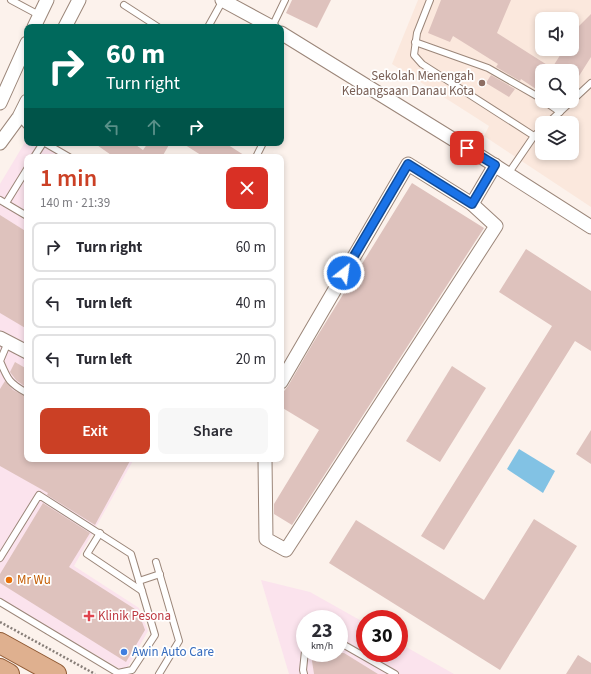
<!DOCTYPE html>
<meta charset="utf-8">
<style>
:root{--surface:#fff;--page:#f7f7f7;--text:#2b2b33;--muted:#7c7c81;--line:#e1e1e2;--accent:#cb4025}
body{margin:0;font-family:"Source Sans 3",sans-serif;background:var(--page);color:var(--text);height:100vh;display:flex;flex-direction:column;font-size:15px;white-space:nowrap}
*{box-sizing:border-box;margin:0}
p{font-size:13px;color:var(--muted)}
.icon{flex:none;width:22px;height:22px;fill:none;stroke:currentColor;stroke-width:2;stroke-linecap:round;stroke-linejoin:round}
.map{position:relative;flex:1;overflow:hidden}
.panel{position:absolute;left:24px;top:154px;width:260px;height:308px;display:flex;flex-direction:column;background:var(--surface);border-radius:8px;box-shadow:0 2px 6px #0003}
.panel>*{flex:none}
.guide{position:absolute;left:24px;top:24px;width:260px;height:122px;border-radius:8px;box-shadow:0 2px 6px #0003;background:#00695c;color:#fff;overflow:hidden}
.fabs{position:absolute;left:535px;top:12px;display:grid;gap:8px}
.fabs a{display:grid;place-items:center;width:44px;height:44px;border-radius:8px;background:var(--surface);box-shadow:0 2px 6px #0003;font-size:20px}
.speed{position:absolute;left:296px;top:610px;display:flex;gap:8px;font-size:20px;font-weight:700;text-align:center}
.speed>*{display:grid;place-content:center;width:52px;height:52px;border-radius:50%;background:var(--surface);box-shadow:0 2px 6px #0003;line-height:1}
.speed small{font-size:10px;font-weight:400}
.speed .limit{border:6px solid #d22;background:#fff;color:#111}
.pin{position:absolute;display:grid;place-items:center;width:34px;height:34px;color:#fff;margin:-17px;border-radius:8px;box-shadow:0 2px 6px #0006}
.me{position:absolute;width:44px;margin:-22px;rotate:30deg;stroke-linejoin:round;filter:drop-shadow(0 0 3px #0008)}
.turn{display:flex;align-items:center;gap:14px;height:84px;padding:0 16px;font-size:18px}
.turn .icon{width:52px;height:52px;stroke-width:2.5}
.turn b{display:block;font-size:28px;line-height:34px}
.lanes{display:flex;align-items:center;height:38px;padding:0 16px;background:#0003;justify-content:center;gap:20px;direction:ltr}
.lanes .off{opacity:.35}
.round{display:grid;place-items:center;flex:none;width:42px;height:42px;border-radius:8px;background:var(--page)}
.head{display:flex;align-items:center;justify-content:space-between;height:68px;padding:0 16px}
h1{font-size:24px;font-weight:600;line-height:30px;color:var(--accent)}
.button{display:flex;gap:8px;margin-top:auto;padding:8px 16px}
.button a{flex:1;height:46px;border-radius:8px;background:var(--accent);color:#fff;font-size:16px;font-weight:600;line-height:46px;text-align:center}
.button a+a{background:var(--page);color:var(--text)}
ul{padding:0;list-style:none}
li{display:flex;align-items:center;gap:12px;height:50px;margin:0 8px 6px;padding:0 8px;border:2px solid var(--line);border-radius:8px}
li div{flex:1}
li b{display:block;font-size:15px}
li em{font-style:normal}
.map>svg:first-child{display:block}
</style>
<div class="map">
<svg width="591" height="674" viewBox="0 0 591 674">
<rect width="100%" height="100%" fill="#fcf2ec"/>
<!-- commercial -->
<g fill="#fbe3ed" fill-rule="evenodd">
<path d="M 27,139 L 27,143 L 41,143 L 65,157 L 27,157 L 27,459 L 134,459 L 74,566 L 139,608 L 148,631 L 127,668 L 120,669 L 0,599 L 0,184 Z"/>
<path d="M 261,580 L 310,592 L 365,623 L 365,653 L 399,653 L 399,643 L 454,674 L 289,674 ZM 305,619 L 339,619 L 339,653 L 305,653 Z"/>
</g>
<!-- built -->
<path fill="#fbe8dd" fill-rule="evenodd" d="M 418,0 L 591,0 L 591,207 L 484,136 L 489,126 L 392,64 ZM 542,19 L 572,19 L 572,49 L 542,49 ZM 542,71 L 572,71 L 572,101 L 542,101 ZM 542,123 L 572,123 L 572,153 L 542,153 Z"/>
<!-- water -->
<path fill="#82c2e4" d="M 519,449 L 555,471 L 543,493 L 507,469 Z"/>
<!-- building -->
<g fill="#dec2bd">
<path d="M 292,0 L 331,0 L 317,28 L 286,13 Z"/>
<path d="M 441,0 L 511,0 L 497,33 L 552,68 L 564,49 L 572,49 L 572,37 L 579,26 L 591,14 L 591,57 L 572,87 L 572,71 L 542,71 L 542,93 L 521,79 L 520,81 L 496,67 L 498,64 L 453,36 L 450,42 L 428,33 Z"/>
<path d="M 491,75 L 515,89 L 509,97 L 486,83 Z"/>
<path d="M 94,143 L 133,143 L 143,150 L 148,143 L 170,143 L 162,157 L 114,157 Z"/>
<path d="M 182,143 L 225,143 L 247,157 L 204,157 Z"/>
<path d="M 412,183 L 484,228 L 292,525 L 274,514 L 274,504 L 319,430 L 281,407 L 281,395 L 288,386 L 313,343 Z"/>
<path d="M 0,215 L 27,232 L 27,329 L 0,313 Z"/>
<path d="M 526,249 L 591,291 L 591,351 L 575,341 L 444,550 L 421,536 L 552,326 L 499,292 Z"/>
<path d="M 15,362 L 27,369 L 27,388 L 16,380 L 10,372 Z"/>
<path d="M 452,366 L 486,388 L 440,462 L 406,441 Z"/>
<path d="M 5,381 L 13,390 L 27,397 L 27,459 L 131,459 L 95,525 L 47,495 L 48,493 L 0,466 L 0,389 Z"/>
<path d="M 591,430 L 591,464 L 576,454 Z"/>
<path d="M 43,503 L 90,533 L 69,567 L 138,611 L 145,630 L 126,662 L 0,583 L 0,574 Z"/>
<path d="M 534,519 L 577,546 L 500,670 L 329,563 L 356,520 L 484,600 Z"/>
<path d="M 315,653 L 344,653 L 378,674 L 314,674 L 312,661 Z"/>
<path d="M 578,655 L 591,663 L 591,674 L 566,674 Z"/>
</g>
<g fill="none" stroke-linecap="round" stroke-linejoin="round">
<defs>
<g id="lane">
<path d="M 11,0 L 39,15"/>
<path d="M 430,0 L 417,33 L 414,55 L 422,64 L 534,136 L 508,174"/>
<path d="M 124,5 L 158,27"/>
<path d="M 208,27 L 223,0"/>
<path d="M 272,27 L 285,0"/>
<path d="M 415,42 L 488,68 L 542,99"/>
<path d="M 544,101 L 560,112"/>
<path d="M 19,117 L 27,126"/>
<path d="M 548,123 L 591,83"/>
<path d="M 534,136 L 542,129"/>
<path d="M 45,143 L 69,157"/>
<path d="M 34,157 L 43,143"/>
<path d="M 256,157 L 263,143"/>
<path d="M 0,200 L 27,216"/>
<path d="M 6,203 L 27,169"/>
<path d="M 8,342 L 0,361 C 8,380 9,383 27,393"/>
<path d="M 100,533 L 87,554 L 142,591"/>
<path d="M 0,558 L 39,495 L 131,554 L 155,635 L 132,670 L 118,673 L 0,602"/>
<path d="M 156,562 L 179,641 L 159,674"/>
<path d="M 139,581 L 160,574"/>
<path d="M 339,642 L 395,674"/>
<path d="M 304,674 L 303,670 L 305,651"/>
</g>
<g id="street">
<path d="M 222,0 L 272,27"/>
<path d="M 34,27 L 47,0"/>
<path d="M 65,27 L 79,0"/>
<path d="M 281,33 L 480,156 L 591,227"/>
<path d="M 0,103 L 27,43"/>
<path d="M 0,143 L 19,117 L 27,101"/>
<path d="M 472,204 L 495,165"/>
<path d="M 0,338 L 27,352"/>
<path d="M 265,459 L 266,539 L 286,550 L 496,226 L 472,204 L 408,164 L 281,382"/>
</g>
<g id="primary">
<path d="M 0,643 L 56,674"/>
<path d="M 0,669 L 9,674"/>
</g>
</defs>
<!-- lane casing -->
<use href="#lane" stroke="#9b8679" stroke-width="8"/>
<!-- street casing -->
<use href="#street" stroke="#9b8679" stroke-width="15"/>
<!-- primary casing -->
<use href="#primary" stroke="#8f5933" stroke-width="22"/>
<!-- path -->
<path stroke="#877e78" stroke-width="2.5" stroke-dasharray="2 2" stroke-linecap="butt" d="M 0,622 L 95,674"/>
<!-- lane -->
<use href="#lane" stroke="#fff" stroke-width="6"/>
<!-- street -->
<use href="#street" stroke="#fff" stroke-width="13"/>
<!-- primary -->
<use href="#primary" stroke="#dfb08f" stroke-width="20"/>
</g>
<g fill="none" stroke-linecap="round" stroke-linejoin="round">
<defs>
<path id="route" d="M 344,273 L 408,164 L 472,204 L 495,165 L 467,148"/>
</defs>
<!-- route casing -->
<use href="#route" stroke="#114b97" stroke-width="10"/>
<!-- route -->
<use href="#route" stroke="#1a73e8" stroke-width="7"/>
</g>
<!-- markers -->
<circle fill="#8d6e63" stroke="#fff" stroke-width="1.5" cx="482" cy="83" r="4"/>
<circle fill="#e8710a" stroke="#fff" stroke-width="1.5" cx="9" cy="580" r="4"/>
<path fill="#e0444e" stroke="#fff" stroke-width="1.5" d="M87 610h4v4h4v4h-4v4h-4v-4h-4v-4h4z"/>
<circle fill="#3f7fe0" stroke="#fff" stroke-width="1.5" cx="124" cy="652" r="4"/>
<g text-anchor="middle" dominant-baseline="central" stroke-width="3.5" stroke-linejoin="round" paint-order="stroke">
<!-- education labels -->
<g font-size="13" fill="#785e54" stroke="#fff" text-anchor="end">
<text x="474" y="76">Sekolah Menengah<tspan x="474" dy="15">Kebangsaan Danau Kota</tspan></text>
</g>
<!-- food labels -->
<g font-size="13" fill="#c56008" stroke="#fff" text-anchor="start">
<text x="17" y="580">Mr Wu</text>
</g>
<!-- health labels -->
<g font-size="13" fill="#be3a42" stroke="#fff" text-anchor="start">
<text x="98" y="616">Klinik Pesona</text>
</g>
<!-- shop labels -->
<g font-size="13" fill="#366cbe" stroke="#fff" text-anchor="start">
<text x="132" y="652">Awin Auto Care</text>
</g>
</g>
</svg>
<div class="fabs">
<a><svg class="icon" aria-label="sound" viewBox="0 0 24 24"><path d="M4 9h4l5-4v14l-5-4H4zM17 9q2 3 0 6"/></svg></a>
<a><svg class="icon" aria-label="search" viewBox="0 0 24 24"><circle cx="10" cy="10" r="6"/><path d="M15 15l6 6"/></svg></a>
<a><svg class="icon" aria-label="layers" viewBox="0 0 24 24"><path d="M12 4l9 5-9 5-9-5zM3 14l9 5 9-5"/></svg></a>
</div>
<div class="speed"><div>23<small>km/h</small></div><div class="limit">30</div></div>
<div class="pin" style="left:467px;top:148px;background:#d93025"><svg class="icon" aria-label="arrive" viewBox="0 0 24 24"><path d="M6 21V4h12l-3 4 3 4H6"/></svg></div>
<svg class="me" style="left:344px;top:273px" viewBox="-20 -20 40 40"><circle r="17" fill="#1a73e8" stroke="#fff" stroke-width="3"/><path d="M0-11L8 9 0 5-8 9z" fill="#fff"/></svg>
<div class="guide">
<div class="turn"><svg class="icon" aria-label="right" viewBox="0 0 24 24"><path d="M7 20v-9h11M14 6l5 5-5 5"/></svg><div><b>60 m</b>Turn right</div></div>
<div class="lanes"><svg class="icon off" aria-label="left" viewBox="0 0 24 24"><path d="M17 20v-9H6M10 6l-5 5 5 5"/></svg><svg class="icon off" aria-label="ahead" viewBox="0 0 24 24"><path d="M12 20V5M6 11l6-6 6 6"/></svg><svg class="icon" aria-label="right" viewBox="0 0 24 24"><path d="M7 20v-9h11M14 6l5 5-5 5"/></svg></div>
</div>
<section class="panel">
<div class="head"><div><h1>1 min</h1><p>140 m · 21:39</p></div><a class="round" style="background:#d93025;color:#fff"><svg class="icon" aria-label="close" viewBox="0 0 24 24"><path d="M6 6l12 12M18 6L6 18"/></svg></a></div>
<ul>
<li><svg class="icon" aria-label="right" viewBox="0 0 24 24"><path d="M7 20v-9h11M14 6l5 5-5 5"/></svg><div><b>Turn right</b></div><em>60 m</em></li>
<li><svg class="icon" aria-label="left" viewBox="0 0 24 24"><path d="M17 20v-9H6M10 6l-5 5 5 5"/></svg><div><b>Turn left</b></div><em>40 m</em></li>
<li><svg class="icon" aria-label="left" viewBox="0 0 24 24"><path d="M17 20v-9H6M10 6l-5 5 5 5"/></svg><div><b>Turn left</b></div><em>20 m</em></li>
</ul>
<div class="button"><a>Exit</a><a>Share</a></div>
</section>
</div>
